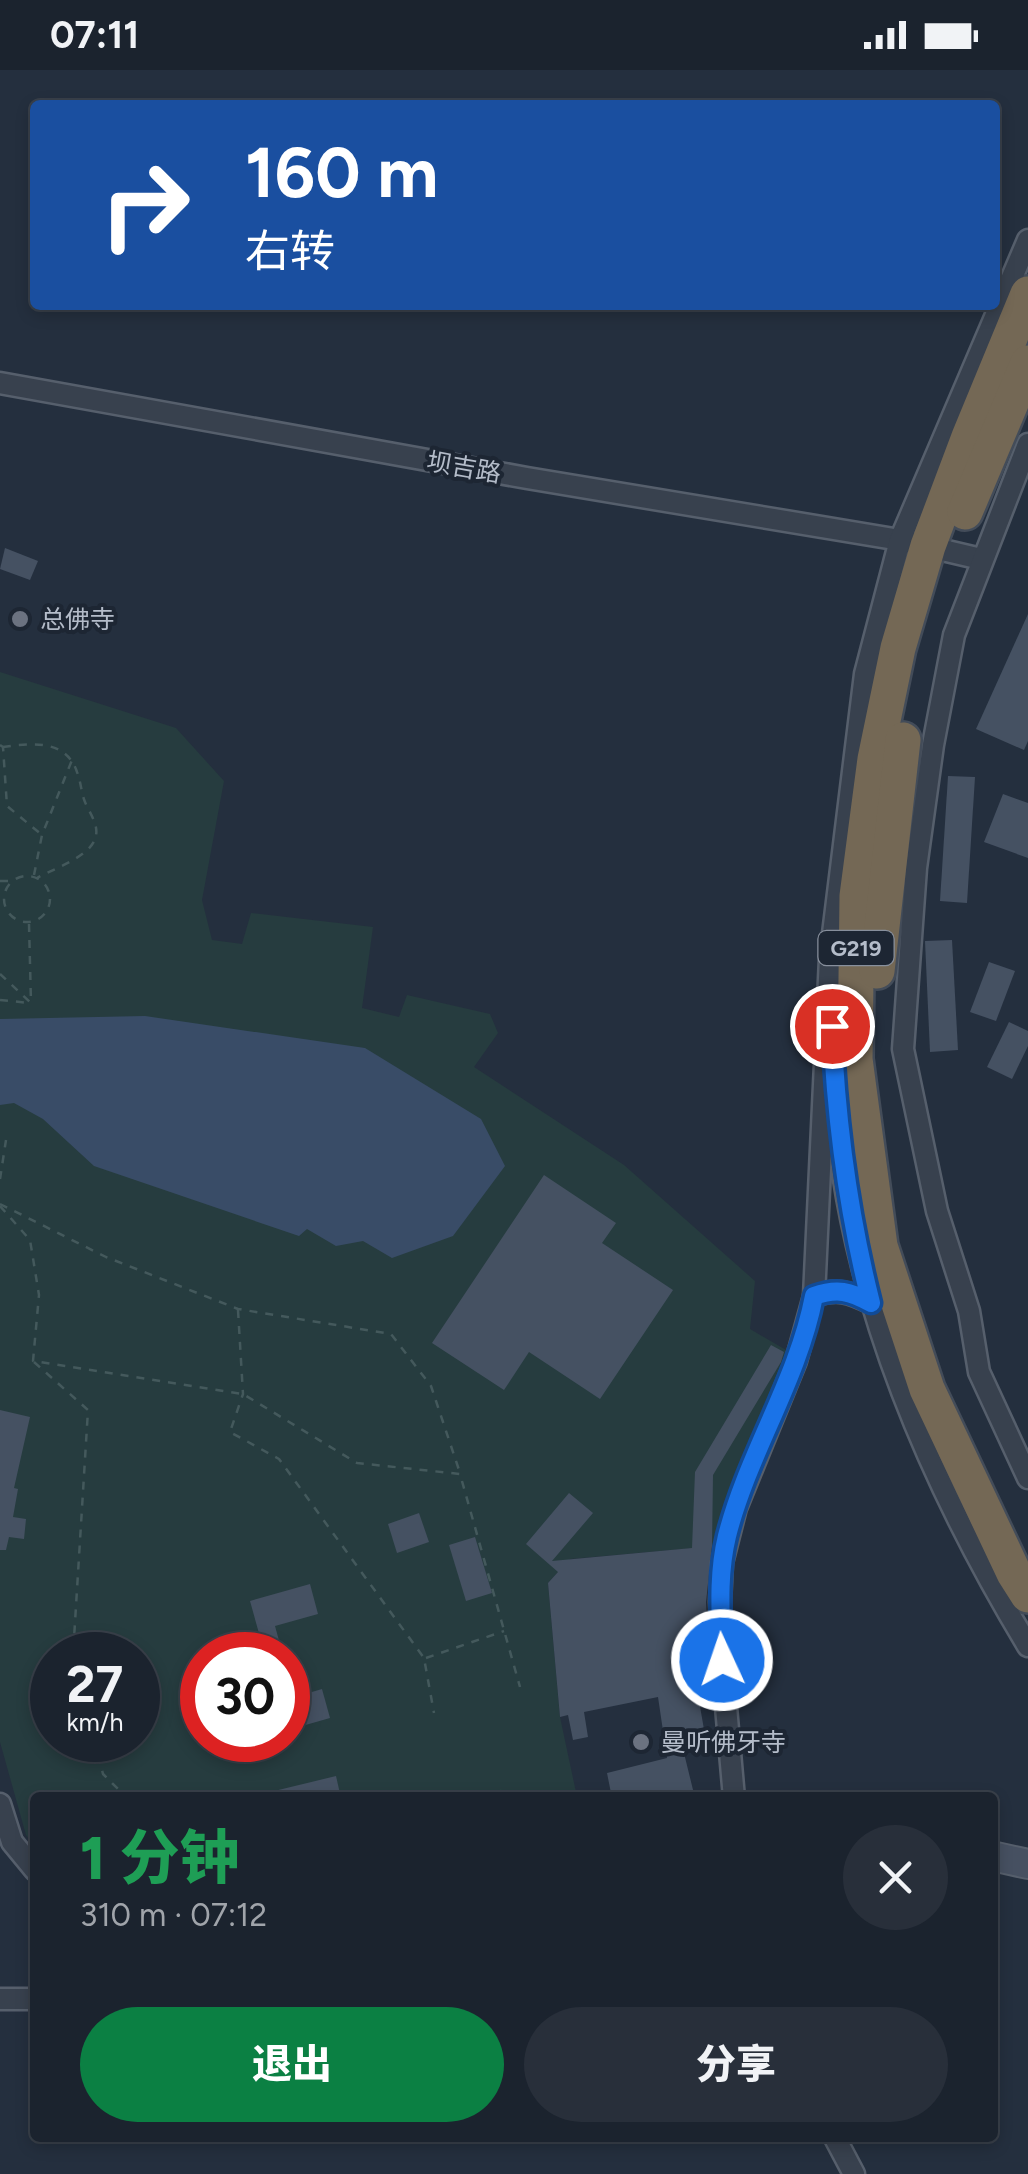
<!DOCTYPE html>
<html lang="zh">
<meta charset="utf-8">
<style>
:root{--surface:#1b232e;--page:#282f3a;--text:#f1f3f6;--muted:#a0a4aa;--line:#39404a;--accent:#0b8043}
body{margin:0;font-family:Figtree,"Noto Sans SC",sans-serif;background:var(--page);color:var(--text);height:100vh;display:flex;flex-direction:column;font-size:38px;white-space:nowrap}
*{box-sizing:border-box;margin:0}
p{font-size:32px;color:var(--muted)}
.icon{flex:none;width:55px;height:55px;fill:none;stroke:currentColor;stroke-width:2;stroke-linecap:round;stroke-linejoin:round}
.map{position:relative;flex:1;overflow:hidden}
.side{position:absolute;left:30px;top:1722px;width:968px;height:350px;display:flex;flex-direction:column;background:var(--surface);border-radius:10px;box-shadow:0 5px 15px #0003,0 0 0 2px var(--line)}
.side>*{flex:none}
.hud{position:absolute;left:30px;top:30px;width:970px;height:210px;border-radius:10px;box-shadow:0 5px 15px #0003,0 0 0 2px var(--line);background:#1a4fa0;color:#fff;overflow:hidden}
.speed{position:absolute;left:30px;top:1562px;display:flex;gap:20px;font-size:50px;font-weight:700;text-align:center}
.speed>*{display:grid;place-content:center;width:130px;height:130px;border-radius:50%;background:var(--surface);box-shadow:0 5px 15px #0003,0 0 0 2px var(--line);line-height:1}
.speed small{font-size:25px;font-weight:400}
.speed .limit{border:15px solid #d22;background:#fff;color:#111}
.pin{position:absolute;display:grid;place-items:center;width:85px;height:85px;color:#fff;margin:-42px;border:5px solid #fff;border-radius:50%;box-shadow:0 2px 10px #0007}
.me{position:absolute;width:110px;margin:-55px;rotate:357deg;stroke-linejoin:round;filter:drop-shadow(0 0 8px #0008)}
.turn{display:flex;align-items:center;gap:35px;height:210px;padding:0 50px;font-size:45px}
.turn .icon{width:130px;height:130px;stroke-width:2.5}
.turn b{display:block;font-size:70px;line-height:85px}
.round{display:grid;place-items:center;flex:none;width:105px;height:105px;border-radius:52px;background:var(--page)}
.headline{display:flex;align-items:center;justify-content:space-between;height:170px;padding:0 50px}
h1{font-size:60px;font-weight:800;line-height:75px;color:#1e9e55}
.button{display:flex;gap:20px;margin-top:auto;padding:20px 50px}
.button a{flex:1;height:115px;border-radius:60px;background:var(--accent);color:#fff;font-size:40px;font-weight:800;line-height:115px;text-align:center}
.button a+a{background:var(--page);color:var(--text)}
.status{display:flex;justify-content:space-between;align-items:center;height:70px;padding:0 50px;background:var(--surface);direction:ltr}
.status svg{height:28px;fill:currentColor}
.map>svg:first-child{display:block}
</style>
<div class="status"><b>07:11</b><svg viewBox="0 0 49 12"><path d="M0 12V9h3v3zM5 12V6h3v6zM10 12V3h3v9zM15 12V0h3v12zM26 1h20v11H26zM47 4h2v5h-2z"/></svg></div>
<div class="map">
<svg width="1028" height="2104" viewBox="0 0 1028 2104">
<rect width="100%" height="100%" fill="#242f3e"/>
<!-- green -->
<path fill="#263c3f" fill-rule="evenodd" d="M 0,602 L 176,658 L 224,711 L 202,830 L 212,870 L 242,874 L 251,843 L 373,857 L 362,938 L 399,947 L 407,925 L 490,944 L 498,963 L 474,997 L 624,1095 L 755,1211 L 750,1259 L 793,1284 L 718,1476 L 570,1489 L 548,1513 L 560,1647 L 577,1727 L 35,1728 L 35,1777 L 26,1765 L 0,1672 ZM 52,1585 L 138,1585 L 138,1670 L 52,1670 ZM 202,1585 L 288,1585 L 288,1670 L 202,1670 Z"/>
<!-- water -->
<path fill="#394c67" d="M 145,946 L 365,978 L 481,1049 L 505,1096 L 453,1166 L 392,1188 L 363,1171 L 336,1176 L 307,1159 L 299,1166 L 94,1096 L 43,1049 L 14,1033 L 0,1035 L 0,949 Z"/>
<!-- building -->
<g fill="#455162">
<path d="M 5,478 L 38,491 L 30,510 L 0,499 Z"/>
<path d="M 1028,544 L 1028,671 L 1024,680 L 976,659 Z"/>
<path d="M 948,706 L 975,707 L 967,833 L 940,831 Z"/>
<path d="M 1003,724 L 1028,733 L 1028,788 L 984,772 Z"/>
<path d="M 952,870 L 958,980 L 930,982 L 925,871 Z"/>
<path d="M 989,892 L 1015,901 L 996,951 L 970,942 Z"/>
<path d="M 1009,952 L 1028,961 L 1028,976 L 1012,1009 L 987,997 Z"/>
<path d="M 544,1105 L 616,1153 L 602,1173 L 673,1220 L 600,1329 L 529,1282 L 504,1320 L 432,1273 Z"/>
<path d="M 771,1275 L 784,1282 L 781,1292 L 713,1405 L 712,1476 L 706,1532 L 710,1616 L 697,1619 L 706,1671 L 682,1675 L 695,1728 L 612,1728 L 607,1703 L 667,1688 L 658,1627 L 584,1642 L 588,1667 L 573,1670 L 568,1645 L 560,1647 L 548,1513 L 558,1502 L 526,1474 L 569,1423 L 593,1443 L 552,1491 L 692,1478 L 695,1402 Z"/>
<path d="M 0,1340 L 30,1347 L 14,1418 L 18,1419 L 13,1447 L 26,1449 L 24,1469 L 9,1467 L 6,1480 L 0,1480 Z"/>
<path d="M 419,1443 L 429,1472 L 397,1483 L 388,1454 Z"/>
<path d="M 475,1467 L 492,1523 L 466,1531 L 449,1475 Z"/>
<path d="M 310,1514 L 318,1544 L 275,1556 L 283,1585 L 237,1585 L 234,1574 L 260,1567 L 250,1531 Z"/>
<path d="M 322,1619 L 330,1648 L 288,1660 L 288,1629 Z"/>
<path d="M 336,1706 L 341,1728 L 267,1728 L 266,1723 Z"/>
</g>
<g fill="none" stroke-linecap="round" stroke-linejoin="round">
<defs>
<g id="street">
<path d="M 0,313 L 527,408 L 900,470 L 981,489"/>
<path d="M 1028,374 L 954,565 L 933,675 L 916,798 L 903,979 L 937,1141 L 969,1241 L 979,1302 L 1028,1408"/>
<path d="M 834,1010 C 842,1211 925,1405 1028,1576"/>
<path d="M 814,1226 C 837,1218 849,1222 871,1233"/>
<path d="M 734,1728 L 724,1614 L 720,1532 L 722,1493 L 736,1438 L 796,1291 L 814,1226 L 830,888 L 865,604 L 900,470 L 1028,170"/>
<path d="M 0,1734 L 12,1772 L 35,1800"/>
<path d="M 0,1929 L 35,1929"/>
<path d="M 835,2068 L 854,2104"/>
</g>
<path id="secondary" d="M 992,1786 L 1028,1794"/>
<g id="highway">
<path d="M 1028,224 L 969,367 L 928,476 L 898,578 L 875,689 L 857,826 L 855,989 L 880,1176 L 927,1319 L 1014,1503 L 1028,1525"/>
<path d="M 965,442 L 1028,293"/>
<path d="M 877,901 L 903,670"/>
</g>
</defs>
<!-- street casing -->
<use href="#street" stroke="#565f6c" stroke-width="25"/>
<!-- secondary casing -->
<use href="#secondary" stroke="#565f6c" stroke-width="32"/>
<!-- highway casing -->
<use href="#highway" stroke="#434c59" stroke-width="40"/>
<!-- path -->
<g stroke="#44595c" stroke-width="2.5" stroke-dasharray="8 8" stroke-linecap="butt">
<path d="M 0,675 L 3,677 L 7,736 L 42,765"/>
<path d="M 3,677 C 31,673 66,669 77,702 C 81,712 81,722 85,732 C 90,744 100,756 95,769 C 89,787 53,799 37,808"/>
<path d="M 34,805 L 42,765 L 72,690"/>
<circle cx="27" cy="829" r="23"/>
<path d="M 0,811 L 13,811"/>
<path d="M 29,854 L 31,933"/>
<path d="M 0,904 L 30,932"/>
<path d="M 0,930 L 30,933"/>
<path d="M 0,1109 L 6,1070"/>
<path d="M 0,1134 L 106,1187 L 238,1239 L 391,1264 L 431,1316 L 460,1403"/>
<path d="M 0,1136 L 30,1170 L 39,1225 L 33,1291 L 243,1324 L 357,1393 L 460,1404 L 520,1617"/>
<path d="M 238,1240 L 243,1324 L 230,1362 L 279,1389 L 424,1588 L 434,1643"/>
<path d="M 34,1292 L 88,1340 L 73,1585"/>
<path d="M 426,1588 L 504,1561"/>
<path d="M 94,1670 L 103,1704 L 127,1728"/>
<path d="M 500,1720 L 502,1728"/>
</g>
<!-- street -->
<use href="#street" stroke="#38414e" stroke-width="20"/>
<!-- secondary -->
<use href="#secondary" stroke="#465061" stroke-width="28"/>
<!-- highway -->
<use href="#highway" stroke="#746855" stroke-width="35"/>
</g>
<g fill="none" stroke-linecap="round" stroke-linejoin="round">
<defs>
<path id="route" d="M 722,1590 C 721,1548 717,1507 727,1466 C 748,1383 798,1310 814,1226 C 837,1218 850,1221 871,1233 C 848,1142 836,1050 832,956"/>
</defs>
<!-- route casing -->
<use href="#route" stroke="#114b97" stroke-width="25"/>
<!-- route -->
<use href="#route" stroke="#1a73e8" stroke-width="18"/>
</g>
<!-- markers -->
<g fill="#6b7280" stroke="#1d2633" stroke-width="4">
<circle cx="20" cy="549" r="10"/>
<circle cx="641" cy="1672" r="10"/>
</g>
<g text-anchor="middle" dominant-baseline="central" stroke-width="8" stroke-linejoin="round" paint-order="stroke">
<!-- shield labels -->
<rect fill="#1d2633" stroke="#878f9c" stroke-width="2.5" x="818.5" y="861" width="75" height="34" rx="8"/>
<g font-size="22" font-weight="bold" fill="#b4bcc9">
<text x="856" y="878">G219</text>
</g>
<!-- street labels -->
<g font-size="25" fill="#b4bcc9" stroke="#1d2633">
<text transform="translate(464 397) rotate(10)">坝吉路</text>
</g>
<!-- poi labels -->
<g font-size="25" fill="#b4bcc9" stroke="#1d2633" text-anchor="start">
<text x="40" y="549">总佛寺</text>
<text x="661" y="1672">曼听佛牙寺</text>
</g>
</g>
</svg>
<div class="speed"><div>27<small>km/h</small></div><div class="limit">30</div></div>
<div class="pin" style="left:832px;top:956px;background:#d93025"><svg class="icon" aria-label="arrive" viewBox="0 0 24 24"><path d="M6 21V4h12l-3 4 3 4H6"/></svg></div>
<svg class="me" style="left:722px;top:1590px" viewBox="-20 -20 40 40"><circle r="17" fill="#1a73e8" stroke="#fff" stroke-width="3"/><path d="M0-11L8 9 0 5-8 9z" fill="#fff"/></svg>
<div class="hud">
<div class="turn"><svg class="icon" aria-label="right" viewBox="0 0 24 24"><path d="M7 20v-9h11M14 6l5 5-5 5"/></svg><div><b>160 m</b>右转</div></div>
</div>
<section class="side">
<div class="headline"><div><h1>1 分钟</h1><p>310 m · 07:12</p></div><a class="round"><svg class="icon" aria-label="close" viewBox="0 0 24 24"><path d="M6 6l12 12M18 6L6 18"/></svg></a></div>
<div class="button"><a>退出</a><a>分享</a></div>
</section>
</div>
